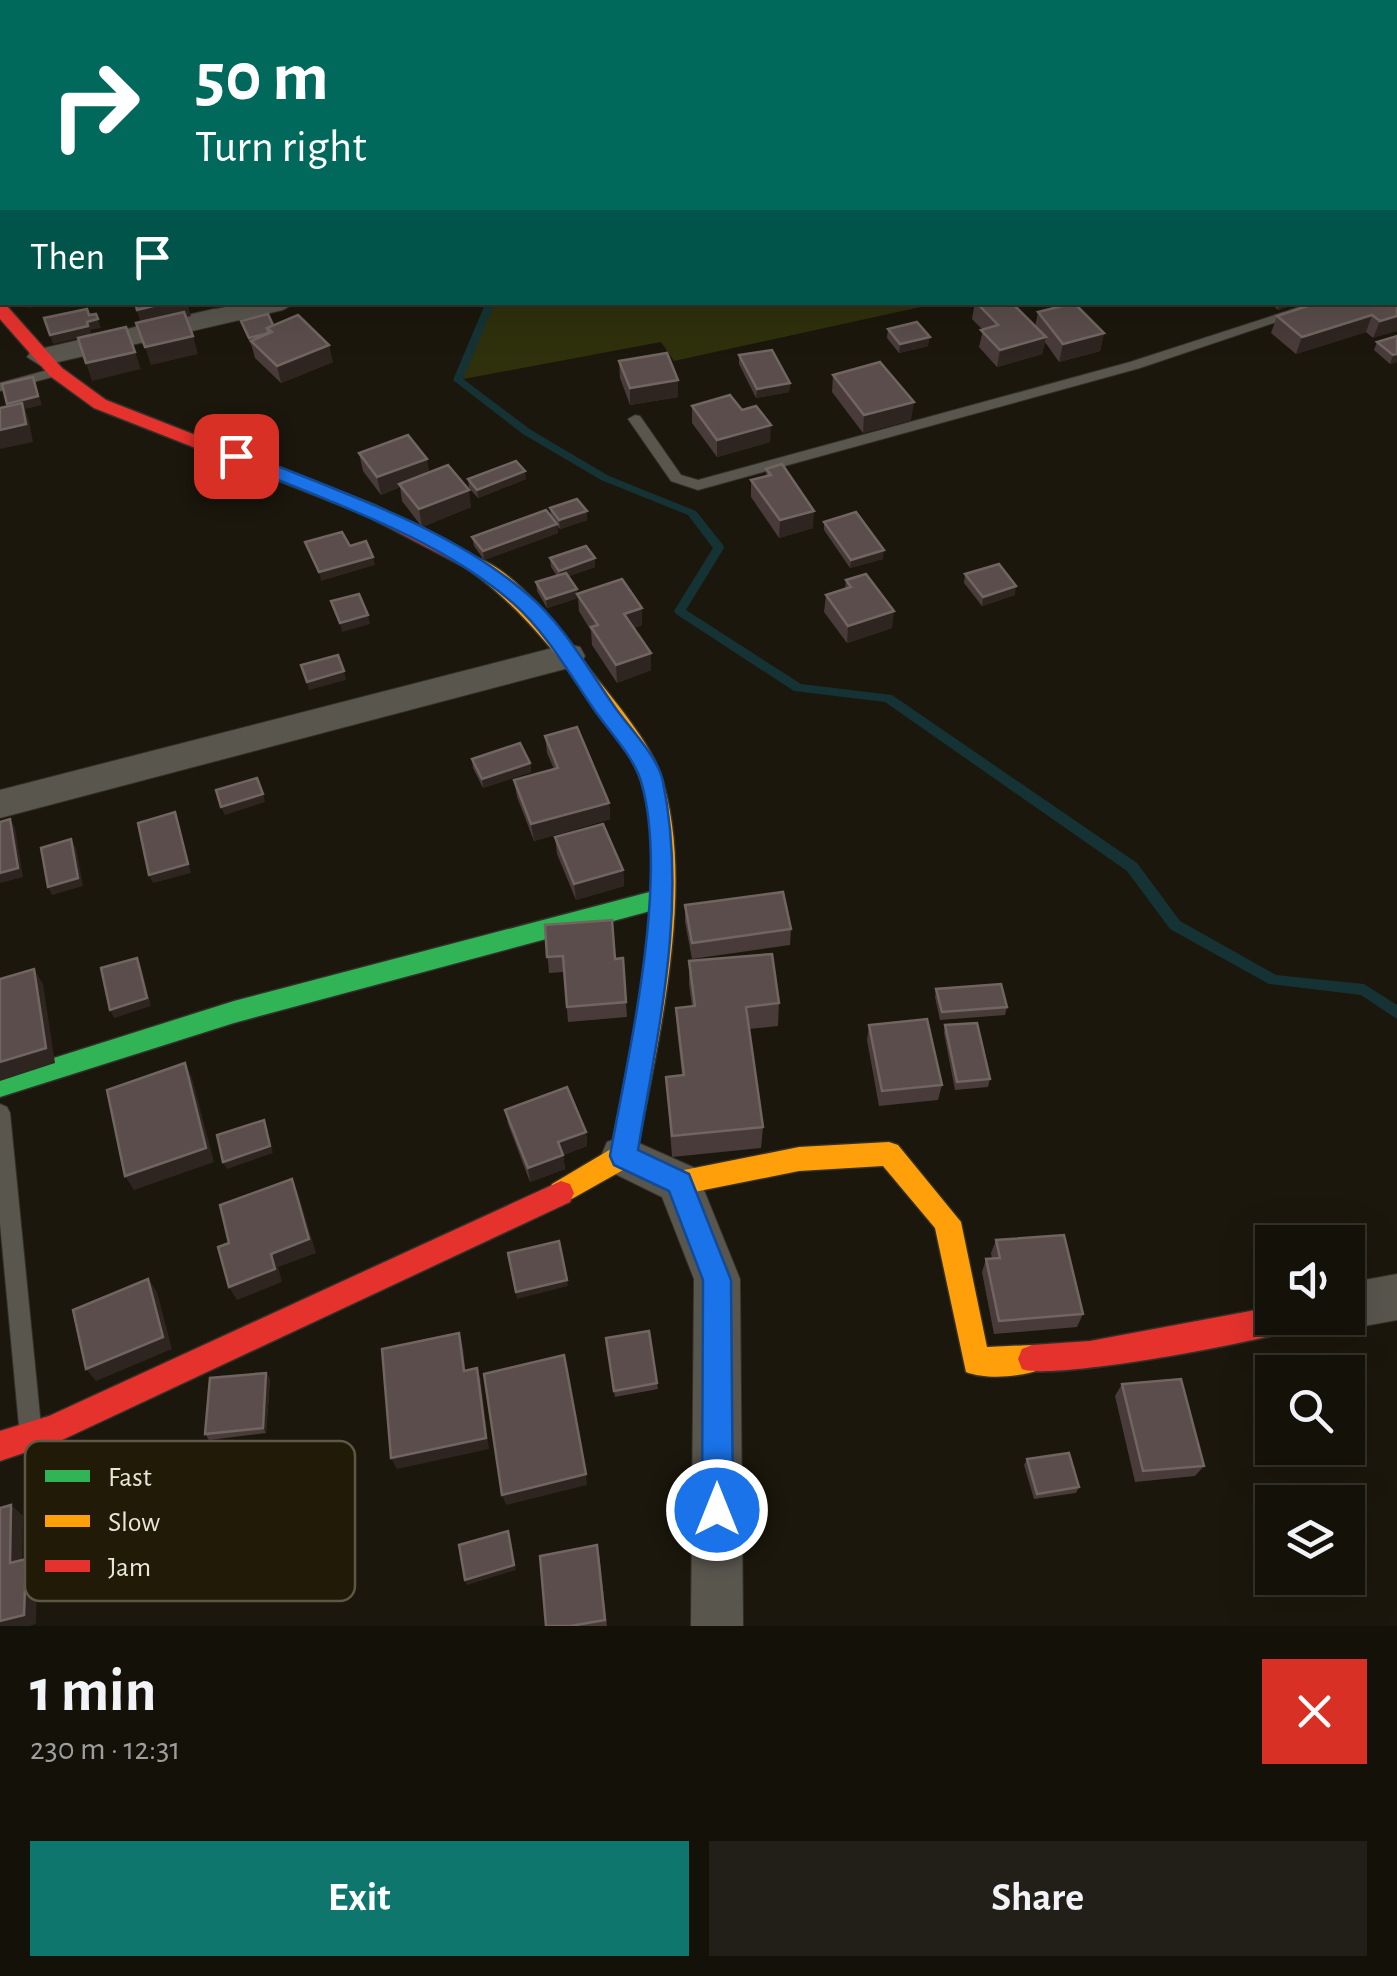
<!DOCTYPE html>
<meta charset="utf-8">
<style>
:root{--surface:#141109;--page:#211f17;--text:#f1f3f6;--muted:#9d9d9c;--line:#33312a;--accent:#0f766e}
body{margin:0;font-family:"Alegreya Sans",sans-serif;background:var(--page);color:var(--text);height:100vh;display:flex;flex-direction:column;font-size:38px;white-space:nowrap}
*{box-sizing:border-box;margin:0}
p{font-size:32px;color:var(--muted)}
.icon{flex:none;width:55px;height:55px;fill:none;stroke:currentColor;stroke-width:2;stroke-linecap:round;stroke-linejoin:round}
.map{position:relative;height:1626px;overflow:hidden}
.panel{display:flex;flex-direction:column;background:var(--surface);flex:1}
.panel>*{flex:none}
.hud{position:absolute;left:0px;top:0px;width:1398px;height:305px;box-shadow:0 10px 40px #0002,0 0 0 2px var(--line);background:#00695c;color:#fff;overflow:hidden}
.fabs{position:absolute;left:1255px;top:1225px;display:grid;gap:20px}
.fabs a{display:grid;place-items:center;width:110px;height:110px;border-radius:0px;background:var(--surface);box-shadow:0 10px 40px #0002,0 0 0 2px var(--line);font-size:50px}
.pin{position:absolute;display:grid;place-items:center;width:85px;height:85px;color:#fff;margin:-42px;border-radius:20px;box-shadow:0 5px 15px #0006}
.me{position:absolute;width:110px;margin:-55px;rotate:0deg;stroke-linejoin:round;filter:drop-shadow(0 0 8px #0008)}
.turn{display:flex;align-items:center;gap:35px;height:210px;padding:0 30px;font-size:45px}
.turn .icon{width:130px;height:130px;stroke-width:2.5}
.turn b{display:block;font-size:70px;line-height:85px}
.then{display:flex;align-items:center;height:95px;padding:0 30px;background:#0003;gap:20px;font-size:38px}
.round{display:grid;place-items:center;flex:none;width:105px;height:105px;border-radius:0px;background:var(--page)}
.headline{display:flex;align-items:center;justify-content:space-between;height:170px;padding:0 30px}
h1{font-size:60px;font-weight:700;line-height:75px}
.button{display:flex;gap:20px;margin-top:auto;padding:20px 30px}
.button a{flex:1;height:115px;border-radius:0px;background:var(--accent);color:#fff;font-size:40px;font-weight:700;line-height:115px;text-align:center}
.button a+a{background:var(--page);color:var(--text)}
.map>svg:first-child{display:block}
</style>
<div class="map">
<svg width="1397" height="1626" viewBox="0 0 1397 1626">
<rect width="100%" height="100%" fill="#1b170c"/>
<!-- green -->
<path fill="#2f300c" d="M 491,303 L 491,302 L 939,303 L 674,361 L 661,342 L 458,380 Z"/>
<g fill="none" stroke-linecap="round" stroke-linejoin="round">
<!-- stream -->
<g fill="#153335" fill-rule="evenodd">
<path d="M 979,0 L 987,0 L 985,2 L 979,2 Z"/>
<path d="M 486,302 L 495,302 L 463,379 L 531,430 L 609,476 L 696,511 L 723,545 L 724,548 L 686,610 L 801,684 L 892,695 L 1137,863 L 1180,921 L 1276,975 L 1364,984 L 1397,1005 L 1397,1019 L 1361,995 L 1269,984 L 1170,929 L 1127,871 L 885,702 L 794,691 L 676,614 L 674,611 L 713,548 L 688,515 L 601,480 L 523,434 L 453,380 Z"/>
</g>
<defs>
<g id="lane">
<path d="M 1194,0 L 1205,0 L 1206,2 L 1196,2 Z"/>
<path d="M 1397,284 L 1397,292 L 1395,293 L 1395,285 Z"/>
<path d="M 1315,302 L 1336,302 L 1140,368 L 698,490 L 671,481 L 628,419 L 635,415 L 640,416 L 681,475 L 698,480 L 1130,362 Z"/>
<path d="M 55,368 L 60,369 L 60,375 L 0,391 L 0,383 Z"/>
<path d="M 0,1104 L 7,1107 L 10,1113 L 41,1426 L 38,1434 L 30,1437 L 22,1434 L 19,1426 L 0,1223 Z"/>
</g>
<g id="street">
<rect x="470" y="0" width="22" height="2"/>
<path d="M 1366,0 L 1390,0 L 1391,2 L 1368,2 Z"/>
<path d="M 2,17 L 2,32 L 0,33 L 0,18 Z"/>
<rect x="1395" y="159" width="2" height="16"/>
<path d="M 244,302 L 297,302 L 283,310 L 41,366 L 27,357 L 31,351 Z"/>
<path d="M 568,644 L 580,647 L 585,656 L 580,665 L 0,818 L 0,790 Z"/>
<path d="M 623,1136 L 695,1168 L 740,1279 L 743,1626 L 691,1626 L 694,1279 L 662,1197 L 607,1170 L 601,1156 L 607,1142 Z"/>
<path d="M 1397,1274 L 1397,1320 L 1348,1329 L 1331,1322 L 1329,1318 L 1348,1318 L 1348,1283 Z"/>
</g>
<path id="fast" d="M 661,889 L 669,892 L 673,899 L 669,906 L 234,1023 L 0,1097 L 0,1075 L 234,1001 Z"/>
<g id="slow">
<path d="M 475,557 C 512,568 556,624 579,655 C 603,688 648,737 660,773 C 698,881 657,1046 636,1156 L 632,1165 L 561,1205 L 552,1202 L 548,1193 L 552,1184 L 611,1149 C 631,1051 682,845 630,757 C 583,689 536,618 468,569 L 465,564 Z"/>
<path d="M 889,1142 L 898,1145 L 961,1222 L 987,1347 L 1032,1345 L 1042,1349 L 1046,1359 L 1042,1369 C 1022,1377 986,1380 966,1372 L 935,1228 L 883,1166 L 799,1171 L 679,1195 L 670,1192 L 666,1183 L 670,1174 L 679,1171 L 799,1147 Z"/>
</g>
<g id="jam">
<path d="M 0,304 L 6,305 L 62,368 L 106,400 L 377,506 L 485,564 L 482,569 L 468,569 L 363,514 L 94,408 L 50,376 L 0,319 Z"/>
<path d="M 561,1181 L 570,1184 L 574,1193 L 570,1202 L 62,1440 L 0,1461 L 0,1431 L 49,1416 Z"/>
<path d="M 1272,1307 L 1272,1318 L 1302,1318 L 1298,1328 C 1263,1342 1050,1381 1022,1369 L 1018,1359 L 1022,1349 L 1032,1345 L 1090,1341 Z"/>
</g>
</defs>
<!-- lane casing -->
<use href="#lane" stroke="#333029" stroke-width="2"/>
<!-- street casing -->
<use href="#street" stroke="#333029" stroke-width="2"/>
<!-- fast casing -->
<use href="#fast" stroke="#333029" stroke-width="3"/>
<!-- slow casing -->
<use href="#slow" stroke="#333029" stroke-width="3"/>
<!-- jam casing -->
<use href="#jam" stroke="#333029" stroke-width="3"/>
<!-- lane -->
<use href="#lane" fill="#59564e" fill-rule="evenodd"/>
<!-- street -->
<use href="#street" fill="#59564e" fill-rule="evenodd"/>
<!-- fast -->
<use href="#fast" fill="#30b455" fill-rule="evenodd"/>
<!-- slow -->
<use href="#slow" fill="#ff9f0a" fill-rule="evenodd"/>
<!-- jam -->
<use href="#jam" fill="#e5322d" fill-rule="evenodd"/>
</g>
<!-- wall -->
<g fill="#493b3a">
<path d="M 975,302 L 1011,302 L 1035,327 L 1038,312 L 1104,333 L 1100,351 L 1059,362 L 1045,342 L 1042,354 L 997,367 L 979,347 L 983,330 L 972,319 Z"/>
<path d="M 1269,302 L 1301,302 L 1278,310 Z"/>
<path d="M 1395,302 L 1373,338 L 1366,332 L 1296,354 L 1271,333 L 1277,316 Z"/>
<path d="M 241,321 L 273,325 L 333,362 L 281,383 L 255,358 L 252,347 L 244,330 Z"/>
<path d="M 888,329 L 928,346 L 899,353 L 887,338 Z"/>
<path d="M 1397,336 L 1397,362 L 1390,364 L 1374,350 L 1377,342 Z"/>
<path d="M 739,355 L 790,383 L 789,392 L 756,398 L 739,364 Z"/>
<path d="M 619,361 L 678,380 L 678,397 L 630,405 L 620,378 Z"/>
<path d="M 833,375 L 911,420 L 863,433 L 832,392 Z"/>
<path d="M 692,406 L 742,410 L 770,442 L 717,457 L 692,423 Z"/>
<path d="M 359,453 L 429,472 L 471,507 L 422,527 L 402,501 L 400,487 L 381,495 L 363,471 Z"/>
<path d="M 766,469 L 813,528 L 779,538 L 751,497 L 751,480 L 766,476 Z"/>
<path d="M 468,479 L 526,479 L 478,498 L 469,488 Z"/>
<path d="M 550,508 L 587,511 L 587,520 L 560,529 L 557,526 L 558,533 L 484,560 L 474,546 L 472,537 L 551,516 Z"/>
<path d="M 824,522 L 883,559 L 850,568 L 824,530 Z"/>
<path d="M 550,558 L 595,567 L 569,576 L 577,589 L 577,594 L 642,625 L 634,628 L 651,653 L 651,670 L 617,683 L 592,645 L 591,631 L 579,611 L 578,598 L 547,608 L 537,591 L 536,582 L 557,576 L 551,567 Z"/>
<path d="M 965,574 L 1015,595 L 982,606 L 964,583 Z"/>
<path d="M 846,580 L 892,628 L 847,643 L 824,612 L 826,595 L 845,589 Z"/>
<path d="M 545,736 L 609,803 L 610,819 L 534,841 L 517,797 L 514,780 L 554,769 L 547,753 Z"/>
<path d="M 472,759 L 530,763 L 531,772 L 483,788 L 473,768 Z"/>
<path d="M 555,837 L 623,870 L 624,886 L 576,900 L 557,854 Z"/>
<path d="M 685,906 L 791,929 L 790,945 L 692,959 L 685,922 Z"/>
<path d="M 545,925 L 615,959 L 623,958 L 627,1017 L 568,1022 L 564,972 L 549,973 Z"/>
<path d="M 689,961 L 779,1003 L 778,1026 L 749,1029 L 763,1127 L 761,1148 L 672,1157 L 666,1077 L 682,1075 L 677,1030 L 676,1008 L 692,1007 L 689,984 Z"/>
<path d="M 936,989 L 1007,1007 L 1005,1015 L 940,1020 L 935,997 Z"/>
<path d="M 869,1025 L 942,1085 L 938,1100 L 879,1106 L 867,1040 Z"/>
<path d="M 945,1025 L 990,1079 L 988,1087 L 955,1090 L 944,1033 Z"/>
<path d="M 505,1110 L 586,1132 L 587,1146 L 563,1155 L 565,1169 L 530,1182 L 508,1124 Z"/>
<path d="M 996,1240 L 1083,1314 L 1077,1327 L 994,1334 L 982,1272 L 986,1259 L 992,1259 L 991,1253 Z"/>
<path d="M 606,1338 L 657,1383 L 658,1389 L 615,1397 Z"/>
<path d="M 266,1373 L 270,1379 L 266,1433 L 209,1440 L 205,1434 Z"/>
<path d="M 1122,1384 L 1204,1466 L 1195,1476 L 1135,1482 L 1115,1396 Z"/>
<path d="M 1027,1459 L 1079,1487 L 1076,1493 L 1034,1499 L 1024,1465 Z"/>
<path d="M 599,1554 L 607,1626 L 546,1626 Z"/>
</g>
<!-- shaded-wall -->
<g fill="#2f2520">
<path d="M 2,102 L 2,120 L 0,120 L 0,103 Z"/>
<path d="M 0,189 L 2,189 L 2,214 L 0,215 Z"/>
<path d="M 27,302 L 52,302 L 29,308 Z"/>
<path d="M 169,302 L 187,302 L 191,316 L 142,327 L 137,310 Z"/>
<path d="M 214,302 L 247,302 L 247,303 L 215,309 Z"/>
<path d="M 1280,302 L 1301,302 L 1278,310 Z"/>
<path d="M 1372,315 L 1366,332 L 1296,354 L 1302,337 Z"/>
<path d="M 1397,316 L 1397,331 L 1373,338 L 1380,321 Z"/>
<path d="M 98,319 L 101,328 L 90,330 L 92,335 L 53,344 L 50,335 Z"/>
<path d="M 1104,333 L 1100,351 L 1059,362 L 1063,344 Z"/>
<path d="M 193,336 L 198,354 L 151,365 L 145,347 Z"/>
<path d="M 930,337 L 928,346 L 899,353 L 900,344 Z"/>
<path d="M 1046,337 L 1042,354 L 997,367 L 1000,350 Z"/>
<path d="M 329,345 L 333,362 L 281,383 L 277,366 Z"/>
<path d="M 135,352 L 141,369 L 92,381 L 86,363 Z"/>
<path d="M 1397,354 L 1397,362 L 1390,364 L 1393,355 Z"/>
<path d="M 33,377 L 42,405 L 25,409 L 29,420 L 33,442 L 0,449 L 0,430 L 10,413 L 7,404 Z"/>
<path d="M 678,380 L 678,397 L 630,405 L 630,388 Z"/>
<path d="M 790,383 L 789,392 L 756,398 L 757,389 Z"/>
<path d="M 914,402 L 911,420 L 863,433 L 864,415 Z"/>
<path d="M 771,425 L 770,442 L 717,457 L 717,440 Z"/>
<path d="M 427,459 L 430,476 L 399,484 L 400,487 L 381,495 L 377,477 Z"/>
<path d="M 525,471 L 526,479 L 478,498 L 477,490 Z"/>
<path d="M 469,490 L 471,507 L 422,527 L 419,509 Z"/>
<path d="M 587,511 L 587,520 L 560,529 L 559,520 Z"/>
<path d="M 814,511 L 813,528 L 779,538 L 780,520 Z"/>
<path d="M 557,524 L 558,533 L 484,560 L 483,551 Z"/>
<path d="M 884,550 L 883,559 L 850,568 L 851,560 Z"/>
<path d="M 373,557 L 375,565 L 321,581 L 319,572 Z"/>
<path d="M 595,558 L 595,567 L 560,579 L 559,571 Z"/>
<path d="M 1016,586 L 1015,595 L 982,606 L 983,597 Z"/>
<path d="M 577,589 L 578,598 L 547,608 L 546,599 Z"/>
<path d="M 642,608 L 642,625 L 625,631 L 624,614 Z"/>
<path d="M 894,611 L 892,628 L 847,643 L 848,626 Z"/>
<path d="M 368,615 L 370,624 L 342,632 L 340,623 Z"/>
<path d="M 651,653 L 651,670 L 617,683 L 616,665 Z"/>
<path d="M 344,671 L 346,680 L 309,690 L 307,682 Z"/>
<path d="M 530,763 L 531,772 L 483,788 L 482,779 Z"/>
<path d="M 263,794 L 265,802 L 225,815 L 221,807 Z"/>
<path d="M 609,803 L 610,819 L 534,841 L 531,824 Z"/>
<path d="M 175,812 L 191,873 L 153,883 L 149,875 Z"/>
<path d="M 10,819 L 15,828 L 23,877 L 0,883 L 0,873 Z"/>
<path d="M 71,839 L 76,848 L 83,886 L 52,895 L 48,887 Z"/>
<path d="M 623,870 L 624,886 L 576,900 L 574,884 Z"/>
<path d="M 137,958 L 141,966 L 151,1006 L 114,1018 L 110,1010 Z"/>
<path d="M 34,969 L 43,984 L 55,1063 L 0,1081 L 0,1062 Z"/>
<path d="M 185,1063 L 192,1078 L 214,1162 L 134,1190 L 125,1176 Z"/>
<path d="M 264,1120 L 273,1153 L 227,1169 L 223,1162 Z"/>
<path d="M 586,1132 L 587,1146 L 563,1155 L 565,1169 L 530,1182 L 528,1168 L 558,1142 Z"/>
<path d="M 292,1179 L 298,1193 L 316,1253 L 278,1267 L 282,1282 L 237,1300 L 229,1287 L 271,1254 Z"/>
<path d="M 148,1279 L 157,1292 L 172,1349 L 96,1381 L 86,1369 Z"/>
<path d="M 567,1280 L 568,1286 L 517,1299 L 516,1292 Z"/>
<path d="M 459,1333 L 463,1346 L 467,1383 L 464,1371 Z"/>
<path d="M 477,1368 L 481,1380 L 489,1449 L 397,1469 L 391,1458 Z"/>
<path d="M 266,1373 L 270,1379 L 266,1433 L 263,1428 Z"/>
<path d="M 586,1474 L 587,1485 L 506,1505 L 502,1495 Z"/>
<path d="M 11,1505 L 23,1516 L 22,1572 L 10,1563 Z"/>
<path d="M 509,1536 L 516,1570 L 467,1585 L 465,1580 Z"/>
<path d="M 26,1559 L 37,1568 L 36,1624 L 29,1626 L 0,1626 L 0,1621 Z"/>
</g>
<!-- building -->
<g fill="#5a4d4b" stroke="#716561" stroke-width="2.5">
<path d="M 1200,1 L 1200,2 L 1151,2 Z"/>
<path d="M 2,86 L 2,102 L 0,103 L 0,87 Z"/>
<path d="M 2,168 L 2,184 L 0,184 L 0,169 Z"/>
<rect x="1395" y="171" width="2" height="17"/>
<path d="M 0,233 L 2,233 L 2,259 L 0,260 Z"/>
<rect x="1395" y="236" width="2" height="24"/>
<path d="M 1397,290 L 1397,316 L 1380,321 L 1372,315 L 1302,337 L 1277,316 L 1320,302 L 1395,302 L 1395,291 Z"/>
<path d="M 135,302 L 169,302 L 137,310 Z"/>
<path d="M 976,302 L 1011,302 L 1046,337 L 1000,350 L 981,330 L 998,325 Z"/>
<path d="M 1074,303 L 1104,333 L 1063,344 L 1038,312 Z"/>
<path d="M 87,309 L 89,315 L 96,314 L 98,319 L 87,322 L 88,326 L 50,335 L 44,318 Z"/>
<path d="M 184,312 L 193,336 L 145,347 L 136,323 Z"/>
<path d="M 268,314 L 273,325 L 267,328 L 269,333 L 249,338 L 241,321 Z"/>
<path d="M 298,315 L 329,345 L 277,366 L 251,341 L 272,332 L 267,328 Z"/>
<path d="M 917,322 L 930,337 L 900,344 L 888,329 Z"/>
<path d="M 126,327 L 135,352 L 86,363 L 78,338 Z"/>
<path d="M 1397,336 L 1397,354 L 1393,355 L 1377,342 Z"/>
<path d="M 772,350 L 790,383 L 757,389 L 739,355 Z"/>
<path d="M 667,353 L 678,380 L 630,388 L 619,361 Z"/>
<path d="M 880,362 L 914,402 L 864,415 L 833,375 Z"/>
<path d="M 33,377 L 38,396 L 7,404 L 2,384 Z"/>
<path d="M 730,395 L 742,410 L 756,406 L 771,425 L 717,440 L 692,406 Z"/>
<path d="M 22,403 L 26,424 L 0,430 L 0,408 Z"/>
<path d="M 408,435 L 427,459 L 377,477 L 359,453 Z"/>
<path d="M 516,461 L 525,471 L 477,490 L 468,479 Z"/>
<path d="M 782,464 L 814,511 L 780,520 L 751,480 L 771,475 L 766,469 Z"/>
<path d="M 448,465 L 469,490 L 419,509 L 399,484 Z"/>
<path d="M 577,499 L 587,511 L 559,520 L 550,508 Z"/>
<path d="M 546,510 L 557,524 L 483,551 L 472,537 Z"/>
<path d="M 856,512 L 884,550 L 851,560 L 824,522 Z"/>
<path d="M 342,532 L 350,546 L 366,541 L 373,557 L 319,572 L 305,542 Z"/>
<path d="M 586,546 L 595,558 L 559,571 L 550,558 Z"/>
<path d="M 999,564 L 1016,586 L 983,597 L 965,574 Z"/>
<path d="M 566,573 L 577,589 L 546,599 L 536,582 Z"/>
<path d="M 866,574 L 894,611 L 848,626 L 826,595 L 851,587 L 846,580 Z"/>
<path d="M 622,579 L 642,608 L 624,614 L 651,653 L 616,665 L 591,627 L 598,625 L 577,594 Z"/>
<path d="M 359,594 L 368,615 L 340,623 L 331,601 Z"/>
<path d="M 338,655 L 344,671 L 307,682 L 301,665 Z"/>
<path d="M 577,727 L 609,803 L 531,824 L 514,780 L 558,768 L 545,736 Z"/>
<path d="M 520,743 L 530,763 L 482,779 L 472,759 Z"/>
<path d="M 257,778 L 263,794 L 221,807 L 216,790 Z"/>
<path d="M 175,812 L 188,864 L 149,875 L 138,823 Z"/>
<path d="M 10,819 L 18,868 L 0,873 L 0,822 Z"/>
<path d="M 603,824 L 623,870 L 574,884 L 555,837 Z"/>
<path d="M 71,839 L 78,878 L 48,887 L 41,848 Z"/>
<path d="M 783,892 L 791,929 L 692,943 L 685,905 Z"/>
<path d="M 612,920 L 615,959 L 623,958 L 626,1002 L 567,1007 L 563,956 L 547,957 L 545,925 Z"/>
<path d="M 772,954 L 779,1003 L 746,1007 L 763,1127 L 672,1136 L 666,1077 L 684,1075 L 676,1008 L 695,1006 L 689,961 Z"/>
<path d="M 137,958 L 147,998 L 110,1010 L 101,968 Z"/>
<path d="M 34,969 L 46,1048 L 0,1062 L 0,979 Z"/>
<path d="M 1001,984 L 1007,1007 L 942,1012 L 936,989 Z"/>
<path d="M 927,1019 L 942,1085 L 882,1091 L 869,1025 Z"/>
<path d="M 977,1023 L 990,1079 L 957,1082 L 945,1025 Z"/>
<path d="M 185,1063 L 206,1148 L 125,1176 L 107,1090 Z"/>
<path d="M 567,1087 L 586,1132 L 558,1142 L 563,1155 L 528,1168 L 505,1110 Z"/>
<path d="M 264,1120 L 270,1146 L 223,1162 L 217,1135 Z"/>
<path d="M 292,1179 L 309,1239 L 271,1254 L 275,1269 L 229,1287 L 218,1247 L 229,1243 L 220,1205 Z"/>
<path d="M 1064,1235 L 1083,1314 L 999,1321 L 986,1259 L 1000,1258 L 996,1240 Z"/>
<path d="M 559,1241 L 567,1280 L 516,1292 L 508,1253 Z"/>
<path d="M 148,1279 L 163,1337 L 86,1369 L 73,1310 Z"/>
<path d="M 649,1331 L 657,1383 L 614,1391 L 606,1338 Z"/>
<path d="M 459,1333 L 464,1371 L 477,1368 L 486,1438 L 391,1458 L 382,1349 Z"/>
<path d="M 564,1355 L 586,1474 L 502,1495 L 484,1374 Z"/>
<path d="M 266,1373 L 263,1428 L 205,1434 L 210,1378 Z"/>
<path d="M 1181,1379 L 1204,1466 L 1143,1471 L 1122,1384 Z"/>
<path d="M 1069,1453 L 1079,1487 L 1037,1494 L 1027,1459 Z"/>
<path d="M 11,1505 L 10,1563 L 26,1559 L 24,1615 L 0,1621 L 0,1508 Z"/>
<path d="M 508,1531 L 514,1565 L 465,1580 L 459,1545 Z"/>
<path d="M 597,1545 L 605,1620 L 570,1626 L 546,1626 L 540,1556 Z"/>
</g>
<!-- route -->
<path fill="#1a73e8" stroke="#114b97" stroke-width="2.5" d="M 230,452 L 243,452 C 338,492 446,525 526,593 C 562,622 588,669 614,706 C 629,728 658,756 663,782 C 688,904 658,1030 638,1150 L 689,1174 L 731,1280 L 733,1510 L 728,1521 L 717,1526 L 706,1521 L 702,1510 L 703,1280 L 669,1191 L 614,1165 L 610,1156 C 628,1054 670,880 641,781 C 633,755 606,728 591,705 C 568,671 544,630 513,603 C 433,534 325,501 230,460 Z"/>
<!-- legend -->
<rect x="25" y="1441" width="330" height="160" rx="15" fill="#211a06" stroke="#5d5745" stroke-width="2.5"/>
<rect x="45" y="1470" width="45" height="12" fill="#30b455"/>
<rect x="45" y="1515" width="45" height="12" fill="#ff9f0a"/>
<rect x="45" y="1560" width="45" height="12" fill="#e5322d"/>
<g font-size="28" fill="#eae5d9">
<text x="108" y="1486">Fast</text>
<text x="108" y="1531">Slow</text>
<text x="108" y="1576">Jam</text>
</g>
</svg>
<div class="fabs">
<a><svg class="icon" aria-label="sound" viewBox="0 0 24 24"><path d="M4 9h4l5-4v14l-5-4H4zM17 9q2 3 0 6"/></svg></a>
<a><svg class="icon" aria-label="search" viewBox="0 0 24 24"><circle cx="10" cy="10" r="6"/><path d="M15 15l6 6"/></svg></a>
<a><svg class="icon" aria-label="layers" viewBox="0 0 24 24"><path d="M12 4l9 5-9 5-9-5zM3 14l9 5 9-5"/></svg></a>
</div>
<div class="pin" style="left:236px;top:456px;background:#d93025"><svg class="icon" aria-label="arrive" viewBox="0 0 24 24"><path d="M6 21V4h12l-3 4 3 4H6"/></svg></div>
<svg class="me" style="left:717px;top:1510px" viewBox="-20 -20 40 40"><circle r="17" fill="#1a73e8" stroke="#fff" stroke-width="3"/><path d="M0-11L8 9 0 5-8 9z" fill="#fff"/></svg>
<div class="hud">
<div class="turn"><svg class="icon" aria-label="right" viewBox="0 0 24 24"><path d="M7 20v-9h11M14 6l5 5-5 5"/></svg><div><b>50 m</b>Turn right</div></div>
<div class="then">Then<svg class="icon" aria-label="arrive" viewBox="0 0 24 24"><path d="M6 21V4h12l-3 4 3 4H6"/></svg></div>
</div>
</div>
<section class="panel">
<div class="headline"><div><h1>1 min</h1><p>230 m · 12:31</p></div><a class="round" style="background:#d93025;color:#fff"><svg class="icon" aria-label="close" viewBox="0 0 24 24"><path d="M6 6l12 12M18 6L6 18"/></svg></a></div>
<div class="button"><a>Exit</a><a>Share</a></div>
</section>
